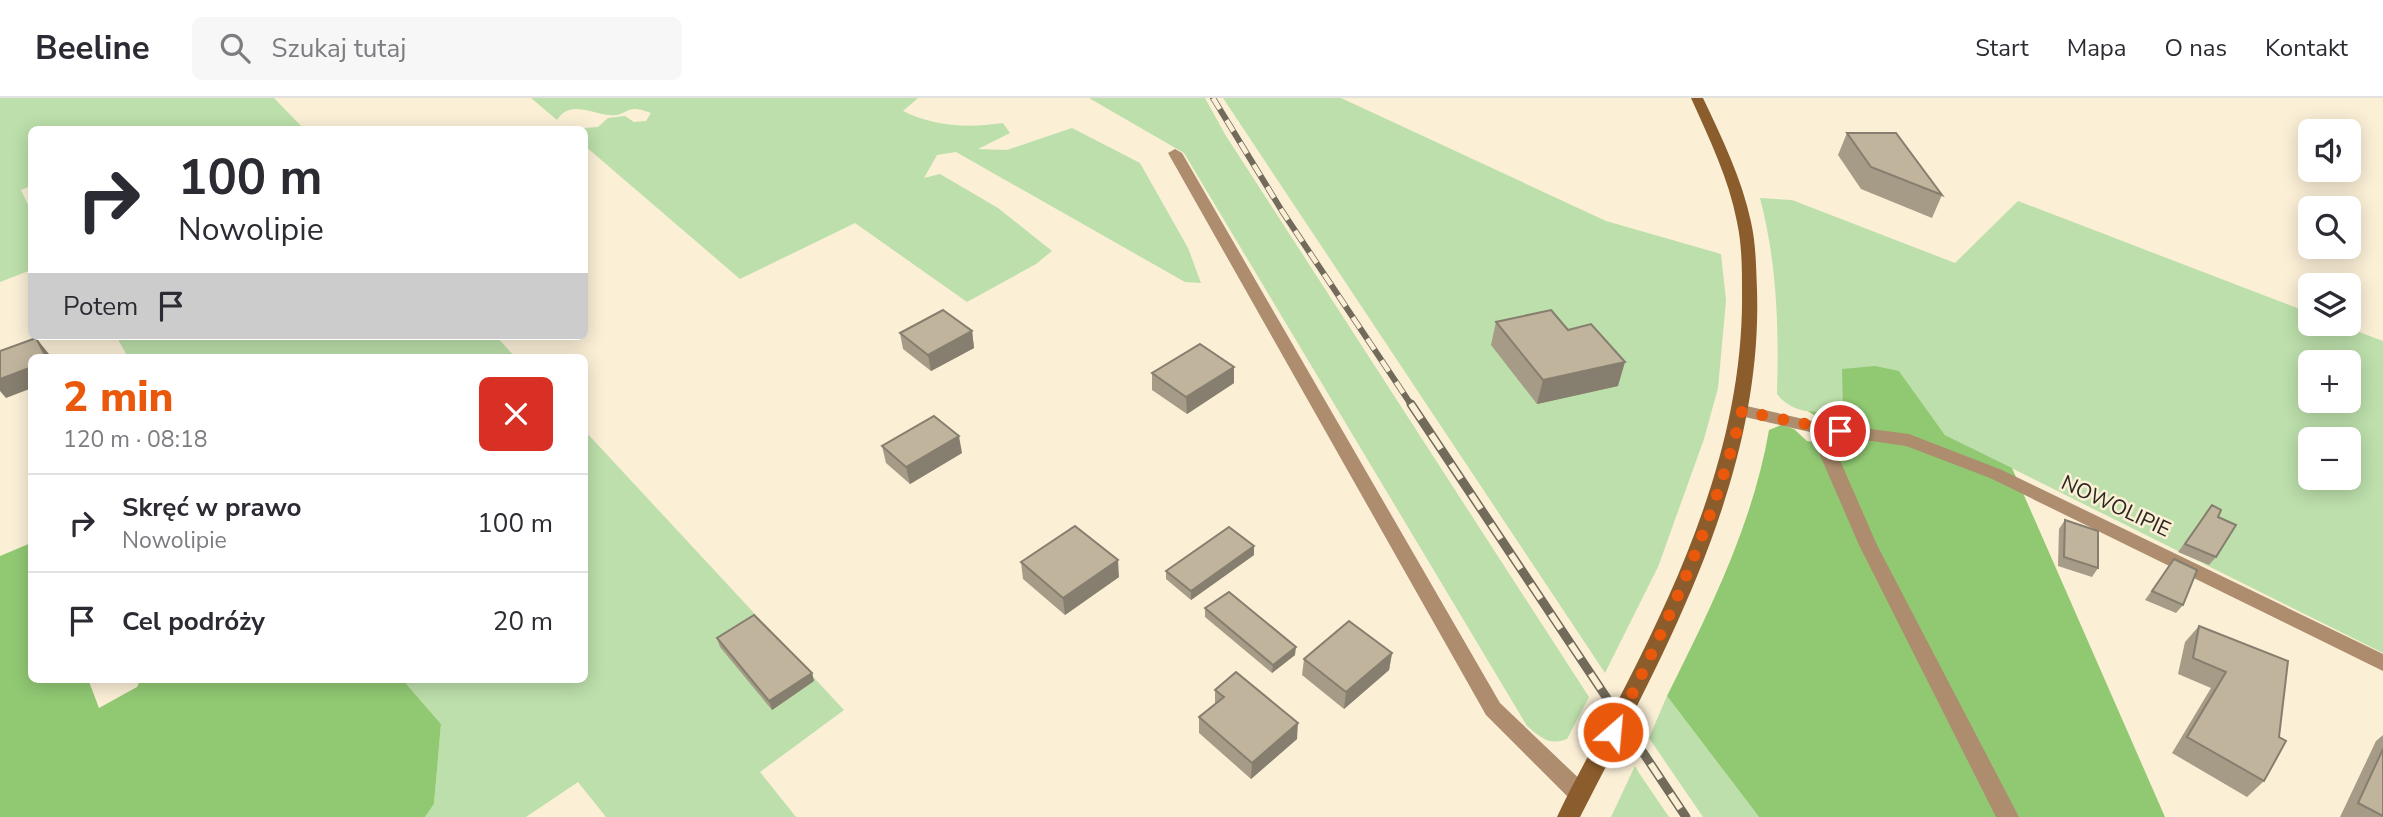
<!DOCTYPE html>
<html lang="pl">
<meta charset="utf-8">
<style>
:root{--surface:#fff;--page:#f7f7f7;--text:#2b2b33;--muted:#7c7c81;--line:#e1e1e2;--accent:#ea580c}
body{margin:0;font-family:"Nunito Sans",sans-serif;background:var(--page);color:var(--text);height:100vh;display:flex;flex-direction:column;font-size:26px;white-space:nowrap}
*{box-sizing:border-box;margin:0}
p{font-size:23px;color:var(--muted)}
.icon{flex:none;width:38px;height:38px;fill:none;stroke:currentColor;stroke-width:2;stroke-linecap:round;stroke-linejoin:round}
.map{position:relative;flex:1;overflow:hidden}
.sheet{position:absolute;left:28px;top:256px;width:560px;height:329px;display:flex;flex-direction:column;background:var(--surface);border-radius:10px;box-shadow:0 4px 18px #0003}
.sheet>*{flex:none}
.banner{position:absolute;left:28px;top:28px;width:560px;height:214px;border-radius:10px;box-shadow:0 4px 18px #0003;background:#fff;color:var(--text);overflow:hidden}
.buttons{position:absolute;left:2298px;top:21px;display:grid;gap:14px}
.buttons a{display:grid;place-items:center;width:63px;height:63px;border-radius:10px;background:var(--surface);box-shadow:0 4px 18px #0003;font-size:35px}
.pin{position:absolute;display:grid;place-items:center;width:60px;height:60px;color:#fff;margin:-30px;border:4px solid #fff;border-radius:50%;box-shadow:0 2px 7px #0007}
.me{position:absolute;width:77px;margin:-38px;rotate:27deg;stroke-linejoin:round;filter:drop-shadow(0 0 5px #0008)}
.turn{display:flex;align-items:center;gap:24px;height:147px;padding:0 35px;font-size:32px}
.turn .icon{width:91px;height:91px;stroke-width:2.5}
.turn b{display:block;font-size:49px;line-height:60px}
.then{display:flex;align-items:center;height:66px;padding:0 35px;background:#0003;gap:14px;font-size:26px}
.round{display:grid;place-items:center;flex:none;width:74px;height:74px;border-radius:10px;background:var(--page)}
.overview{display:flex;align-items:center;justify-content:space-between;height:119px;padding:0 35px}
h1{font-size:42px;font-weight:800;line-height:52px;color:var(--accent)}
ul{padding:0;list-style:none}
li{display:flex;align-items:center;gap:21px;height:98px;padding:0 35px;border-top:2px solid var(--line)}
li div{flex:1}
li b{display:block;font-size:26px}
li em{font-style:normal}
header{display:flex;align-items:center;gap:42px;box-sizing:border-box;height:98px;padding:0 35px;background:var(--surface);border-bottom:2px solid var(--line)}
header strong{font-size:33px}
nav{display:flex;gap:38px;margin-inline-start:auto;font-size:24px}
.search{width:490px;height:63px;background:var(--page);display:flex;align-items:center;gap:18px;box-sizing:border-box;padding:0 24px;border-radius:10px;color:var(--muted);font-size:26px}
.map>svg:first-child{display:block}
</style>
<header>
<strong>Beeline</strong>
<div class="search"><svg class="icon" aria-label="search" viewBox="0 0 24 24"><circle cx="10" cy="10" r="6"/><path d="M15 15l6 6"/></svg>Szukaj tutaj</div>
<nav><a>Start</a><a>Mapa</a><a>O nas</a><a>Kontakt</a></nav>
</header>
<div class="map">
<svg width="2383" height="719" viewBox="0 0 2383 719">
<rect width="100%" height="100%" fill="#fbefd6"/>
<!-- green -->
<g fill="#bcdfab" fill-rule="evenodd">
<path d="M 0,0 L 274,0 L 304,31 L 32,32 L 31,88 L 21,92 L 31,113 L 31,172 L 0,184 Z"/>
<path d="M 531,0 L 918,0 L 903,13 C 935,29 968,30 1003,25 L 1010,35 L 978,51 L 1007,52 L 1072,30 L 1140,65 L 1188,150 L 1201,185 L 1185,184 L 956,54 L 937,57 L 924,80 L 940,76 L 998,110 L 1052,153 L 1036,166 L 967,204 L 855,125 L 740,181 L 585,48 L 584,32 L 572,31 L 598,29 L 608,20 L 625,18 L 634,24 L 646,23 L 651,15 C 624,4 629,19 609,17 C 589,15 570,2 557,22 Z"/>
<path d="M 1089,0 L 1205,0 L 1226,38 L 1589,599 L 1567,641 C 1549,648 1540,639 1527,628 L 1184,55 Z"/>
<path d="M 1223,0 L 1341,0 L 1606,123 L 1721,156 L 1726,202 L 1718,290 L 1704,341 L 1658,469 L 1605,575 Z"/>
<path d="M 1760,100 L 1792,102 L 1955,165 L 2018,103 L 2310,215 L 2310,226 L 2338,226 L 2383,243 L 2383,555 L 1945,337 L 1899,273 L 1843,316 C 1818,314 1793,317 1777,296 C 1779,229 1777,165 1760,100 ZM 2310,264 L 2348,264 L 2348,303 L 2310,303 ZM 2310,341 L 2348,341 L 2348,380 L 2310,380 Z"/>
<path d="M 116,238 L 496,238 L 515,259 L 128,259 Z"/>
<path d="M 585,333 L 844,612 L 760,674 L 796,719 L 606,719 L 578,684 L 526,719 L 425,719 L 434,706 L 441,626 L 402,581 L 584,581 Z"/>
<path d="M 1667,598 L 1759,719 L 1703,719 L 1649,640 Z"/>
<path d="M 1635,668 L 1639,675 L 1669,719 L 1611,719 Z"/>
</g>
<!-- forest -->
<g fill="#91c973">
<path d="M 1875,268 L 1899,273 L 1945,337 L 2012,370 L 2165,719 L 1759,719 L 1667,598 C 1709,514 1753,426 1769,332 L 1781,327 L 1794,331 L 1807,343 L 1837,348 C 1835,331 1821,322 1808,313 L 1843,316 L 1842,271 Z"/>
<path d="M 31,445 L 32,581 L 88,581 L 99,610 L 137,589 L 141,581 L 402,581 L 441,626 L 434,706 L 425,719 L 0,719 L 0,458 Z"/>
</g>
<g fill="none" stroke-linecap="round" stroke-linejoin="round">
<!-- street -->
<g fill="#ad8d6e" fill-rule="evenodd">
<path d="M 1175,51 L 1182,55 L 1500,605 L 1588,689 L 1591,696 L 1588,703 L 1580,706 L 1572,703 L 1486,617 L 1168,55 Z"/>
<path d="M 1742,307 L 1817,324 L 1909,336 L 2002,372 L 2383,556 L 2383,573 L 1990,380 L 1906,348 L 1829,337 L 1877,447 L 2019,719 L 1996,719 L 1859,447 L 1810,334 L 1736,317 L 1734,313 L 1736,309 Z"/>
</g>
<!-- secondary -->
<path fill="#8b5c2c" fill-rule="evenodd" d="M 1691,0 L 1703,0 C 1722,40 1742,81 1751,124 C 1756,146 1756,169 1757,192 C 1763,382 1664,555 1580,719 L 1557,719 C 1578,674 1604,631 1626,587 C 1689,464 1744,333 1742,193 C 1742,171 1742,147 1737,124 C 1729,81 1709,40 1691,0 Z"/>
<defs>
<path id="rail-far1" d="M 1213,0 L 1282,113 L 1412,308"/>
<path id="rail" d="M 1411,306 L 1686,719"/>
</defs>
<!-- rail-far1 casing -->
<use href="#rail-far1" stroke="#726b5c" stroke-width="6"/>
<!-- rail casing -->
<use href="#rail" stroke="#726b5c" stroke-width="9"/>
<!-- rail-far1 -->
<use href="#rail-far1" stroke="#fbefd6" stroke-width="4.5" stroke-dasharray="13" stroke-linecap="butt"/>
<!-- rail -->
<use href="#rail" stroke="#fbefd6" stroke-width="6" stroke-dasharray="18" stroke-linecap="butt"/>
</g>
<!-- wall -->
<g fill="#a59b87">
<path d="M 1847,35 L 1942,97 L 1932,120 L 1861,91 L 1838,57 Z"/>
<path d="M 1496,224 L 1568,232 L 1618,288 L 1537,306 L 1491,247 Z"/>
<path d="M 972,233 L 974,250 L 931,273 L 903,251 L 900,235 Z"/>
<path d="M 1152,275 L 1234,285 L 1187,316 L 1152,292 Z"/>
<path d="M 882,348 L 962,355 L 910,386 L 886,365 Z"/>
<path d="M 2212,407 L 2216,459 L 2209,467 L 2178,454 Z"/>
<path d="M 2065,422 L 2098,470 L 2092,479 L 2058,468 L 2059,431 Z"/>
<path d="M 1254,448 L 1254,457 L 1191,502 L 1166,481 L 1166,473 Z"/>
<path d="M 2174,461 L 2183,507 L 2176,515 L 2145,502 Z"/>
<path d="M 1021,464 L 1119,479 L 1065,517 L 1023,481 Z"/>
<path d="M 1205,510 L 1295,557 L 1272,575 L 1205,519 Z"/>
<path d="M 2199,528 L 2288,563 L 2264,683 L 2247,699 L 2172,655 L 2211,590 L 2178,576 L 2185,544 Z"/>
<path d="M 717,540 L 812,575 L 814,583 L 772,612 L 720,549 Z"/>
<path d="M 1392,555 L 1389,572 L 1344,611 L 1302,577 L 1304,561 Z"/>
<path d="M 1215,592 L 1297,641 L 1251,681 L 1199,635 L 1199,619 L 1215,606 Z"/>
<path d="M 2383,637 L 2383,719 L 2340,719 L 2376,643 Z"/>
</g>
<!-- shaded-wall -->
<g fill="#867e6e">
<path d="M 972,233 L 974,250 L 931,273 L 928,257 Z"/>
<path d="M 36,240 L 49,256 L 51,259 L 46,259 Z"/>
<path d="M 1625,264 L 1618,288 L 1537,306 L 1543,282 Z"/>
<path d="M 32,269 L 32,290 L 6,300 L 0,293 L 0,281 Z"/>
<path d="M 1234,269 L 1234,285 L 1187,316 L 1186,299 Z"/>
<path d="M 959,338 L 962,355 L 910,386 L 906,369 Z"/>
<path d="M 1254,448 L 1254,457 L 1191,502 L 1191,493 Z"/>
<path d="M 1118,462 L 1119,479 L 1065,517 L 1063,500 Z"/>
<path d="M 1296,549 L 1295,557 L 1272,575 L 1273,567 Z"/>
<path d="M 1392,555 L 1389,572 L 1344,611 L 1346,594 Z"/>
<path d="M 812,575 L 814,583 L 772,612 L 769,603 Z"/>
<path d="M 1298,625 L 1297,641 L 1251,681 L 1252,665 Z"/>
</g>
<!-- building -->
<g fill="#c0b49d" stroke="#867e6e" stroke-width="2">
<path d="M 1847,35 L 1896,35 L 1942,97 L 1871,69 Z"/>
<path d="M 943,212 L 972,233 L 928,257 L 900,235 Z"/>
<path d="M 1551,212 L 1568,232 L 1591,226 L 1625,264 L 1543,282 L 1496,224 Z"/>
<path d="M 36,240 L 46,259 L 32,259 L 32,269 L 0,281 L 0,253 Z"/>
<path d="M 1200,246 L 1234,269 L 1186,299 L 1152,275 Z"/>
<path d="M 934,318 L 959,338 L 906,369 L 882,348 Z"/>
<path d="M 2212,407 L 2221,412 L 2218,419 L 2236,427 L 2216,459 L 2185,446 Z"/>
<path d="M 2065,422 L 2098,433 L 2098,470 L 2064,459 Z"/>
<path d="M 1075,428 L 1118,462 L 1063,500 L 1021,464 Z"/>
<path d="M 1229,429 L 1254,448 L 1191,493 L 1166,473 Z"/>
<path d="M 2174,461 L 2197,472 L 2183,507 L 2152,493 Z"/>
<path d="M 1229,494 L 1296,549 L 1273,567 L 1205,510 Z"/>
<path d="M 754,517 L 812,575 L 769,603 L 717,540 Z"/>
<path d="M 1349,523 L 1392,555 L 1346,594 L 1304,561 Z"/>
<path d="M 2199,528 L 2288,563 L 2279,639 L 2286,643 L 2264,683 L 2187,639 L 2226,574 L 2193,560 Z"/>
<path d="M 1236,574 L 1298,625 L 1252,665 L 1199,619 L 1224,599 L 1215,592 Z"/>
<path d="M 2383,651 L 2383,718 L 2358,705 Z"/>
</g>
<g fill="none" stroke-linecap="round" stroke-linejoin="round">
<!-- route -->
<path stroke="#ea580c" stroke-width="12" stroke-dasharray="0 21.6" d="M 1613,634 C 1666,530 1713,426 1742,313 L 1840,333"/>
</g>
<g text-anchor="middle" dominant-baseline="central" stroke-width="5" stroke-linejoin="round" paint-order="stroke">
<!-- street labels -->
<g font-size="21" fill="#2d281f" stroke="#fbefd6">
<text transform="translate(2116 408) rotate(25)">NOWOLIPIE</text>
</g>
</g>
</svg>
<div class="buttons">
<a><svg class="icon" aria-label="sound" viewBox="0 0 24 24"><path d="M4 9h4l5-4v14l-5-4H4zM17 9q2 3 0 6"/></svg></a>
<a><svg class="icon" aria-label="search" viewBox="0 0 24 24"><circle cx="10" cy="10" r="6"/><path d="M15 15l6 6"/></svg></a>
<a><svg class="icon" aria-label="layers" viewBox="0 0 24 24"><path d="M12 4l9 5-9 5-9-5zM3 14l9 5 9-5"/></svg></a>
<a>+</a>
<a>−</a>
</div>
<div class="pin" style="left:1840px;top:333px;background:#d93025"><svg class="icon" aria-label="arrive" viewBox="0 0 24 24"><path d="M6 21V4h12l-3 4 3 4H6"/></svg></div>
<svg class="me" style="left:1613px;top:634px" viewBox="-20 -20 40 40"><circle r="17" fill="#ea580c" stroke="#fff" stroke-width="3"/><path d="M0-11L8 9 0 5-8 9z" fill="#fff"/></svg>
<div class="banner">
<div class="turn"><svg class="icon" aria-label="right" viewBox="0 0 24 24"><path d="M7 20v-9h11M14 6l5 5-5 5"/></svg><div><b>100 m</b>Nowolipie</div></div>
<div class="then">Potem<svg class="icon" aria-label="arrive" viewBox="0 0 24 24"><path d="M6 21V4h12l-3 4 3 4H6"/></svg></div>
</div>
<section class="sheet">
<div class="overview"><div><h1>2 min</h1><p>120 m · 08:18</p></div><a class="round" style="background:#d93025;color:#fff"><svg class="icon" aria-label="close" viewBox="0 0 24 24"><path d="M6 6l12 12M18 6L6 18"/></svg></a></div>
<ul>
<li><svg class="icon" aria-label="right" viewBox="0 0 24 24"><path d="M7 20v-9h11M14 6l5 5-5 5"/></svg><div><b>Skręć w prawo</b><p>Nowolipie</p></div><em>100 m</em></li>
<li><svg class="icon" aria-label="arrive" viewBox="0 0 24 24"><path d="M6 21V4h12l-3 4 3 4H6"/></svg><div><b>Cel podróży</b></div><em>20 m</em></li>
</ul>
</section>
</div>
